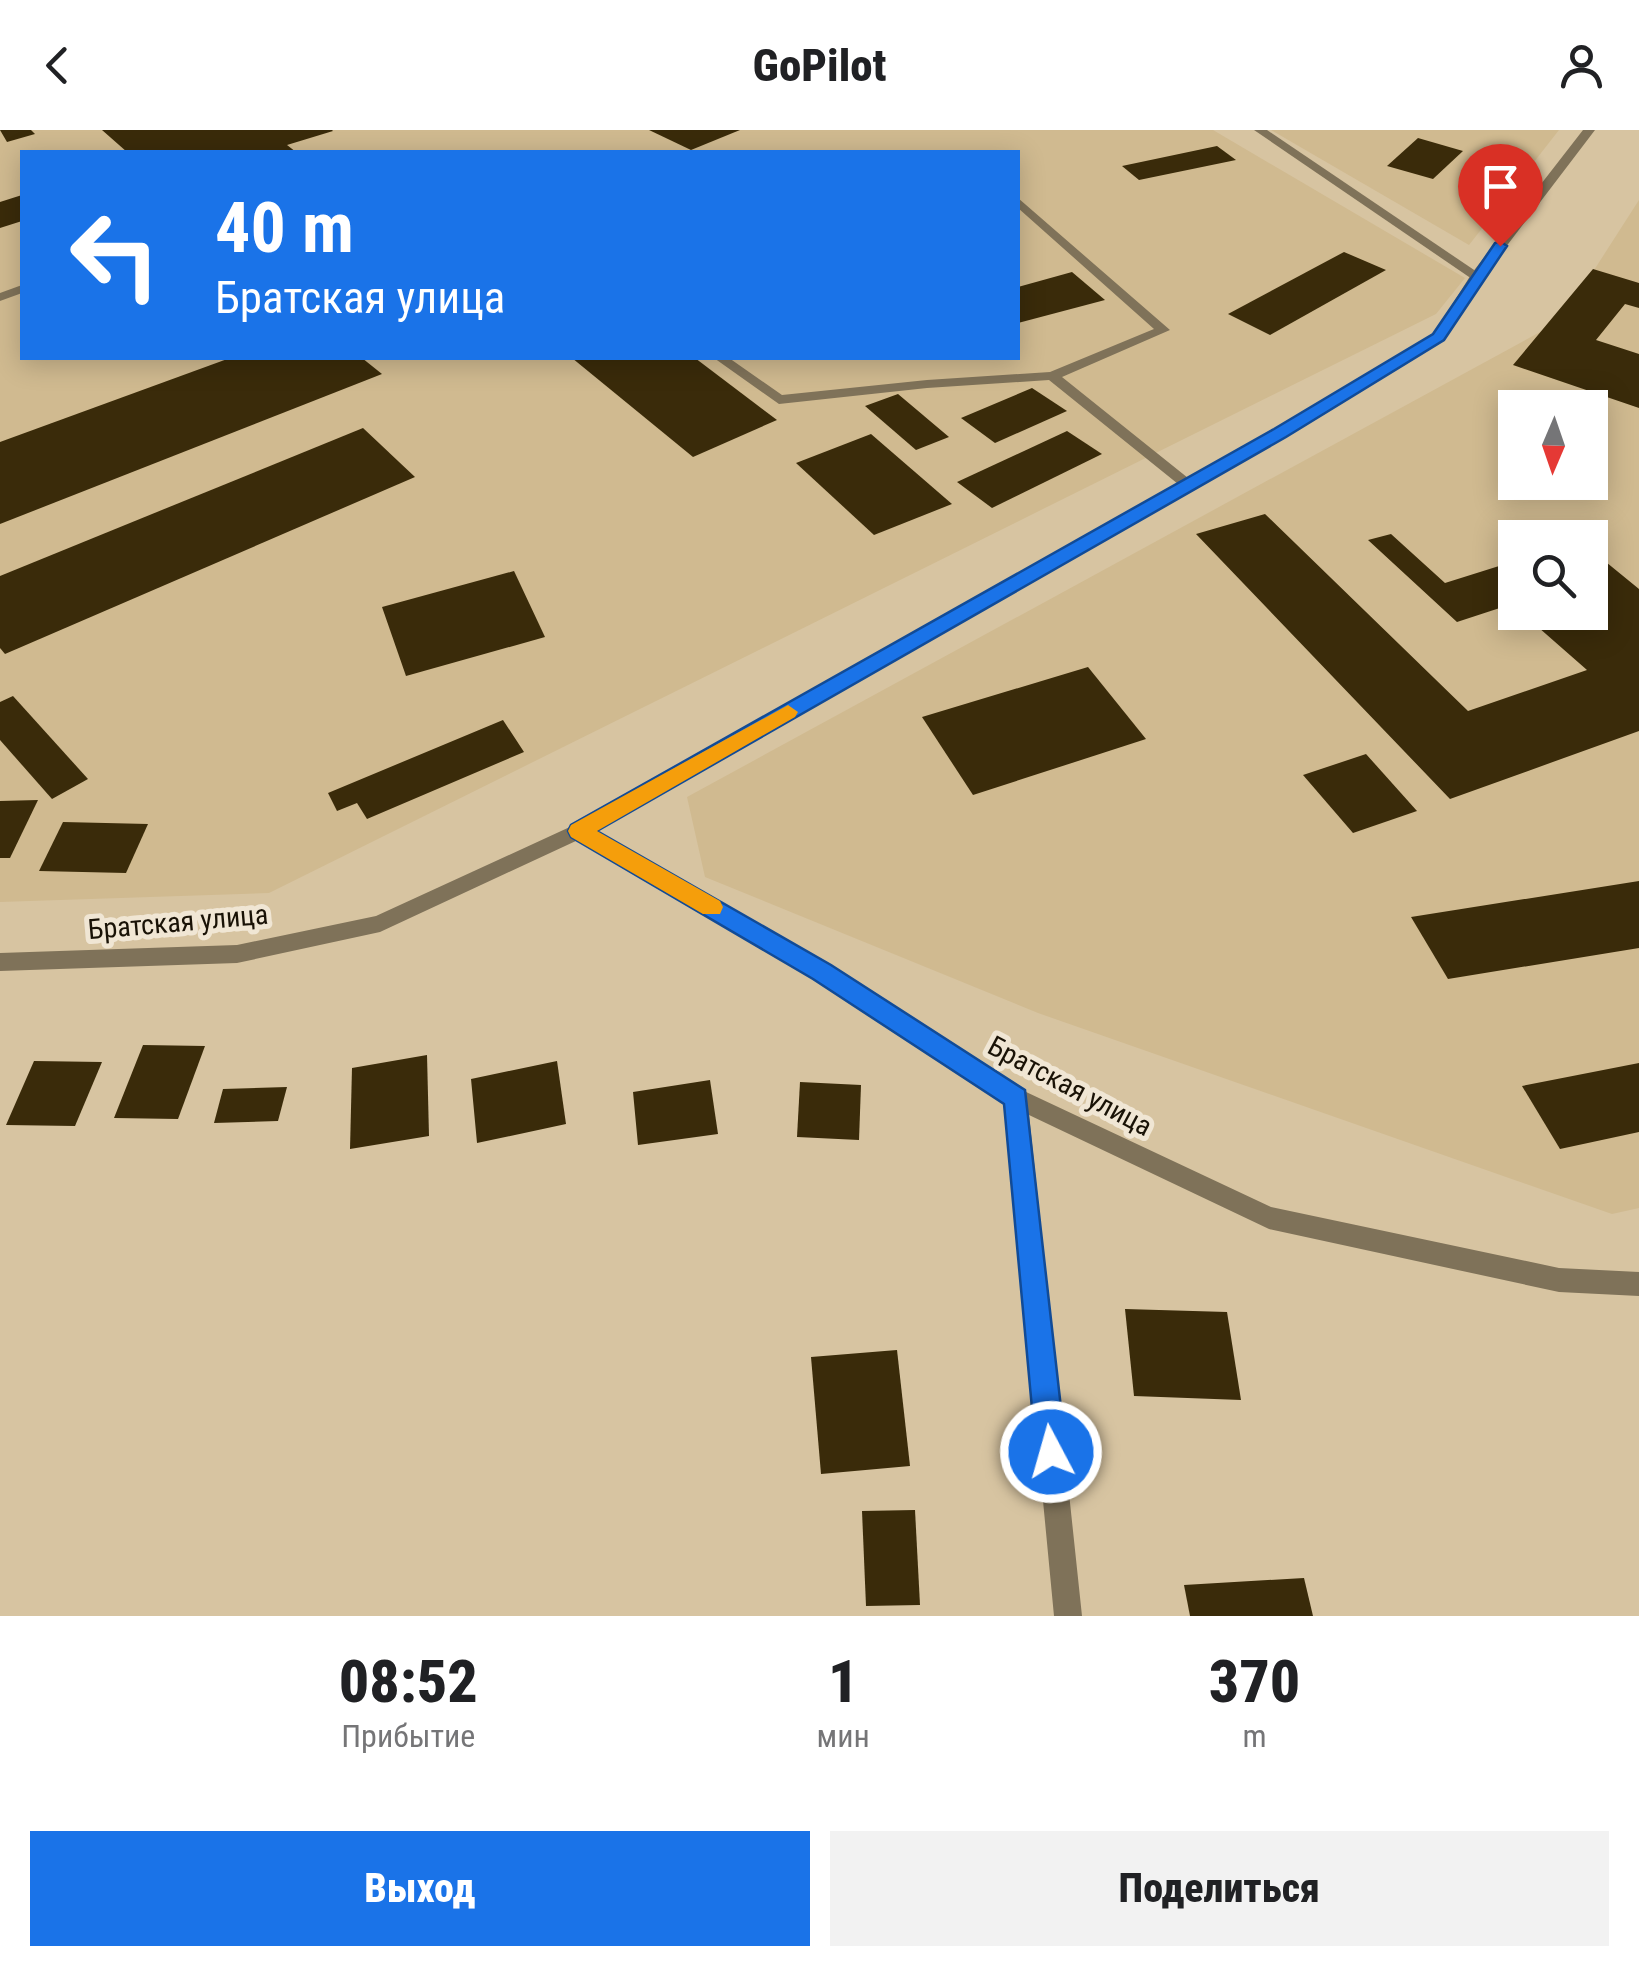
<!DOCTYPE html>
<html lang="ru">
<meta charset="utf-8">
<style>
:root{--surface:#fff;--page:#f2f2f2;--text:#202124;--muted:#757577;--accent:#1a73e8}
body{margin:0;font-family:"Roboto Condensed",sans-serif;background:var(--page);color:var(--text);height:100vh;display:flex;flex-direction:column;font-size:38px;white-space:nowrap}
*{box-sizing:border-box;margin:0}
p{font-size:32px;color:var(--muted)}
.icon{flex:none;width:55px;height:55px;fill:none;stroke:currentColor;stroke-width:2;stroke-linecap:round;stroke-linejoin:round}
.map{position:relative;height:1486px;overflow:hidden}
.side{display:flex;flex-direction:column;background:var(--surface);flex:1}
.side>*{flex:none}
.top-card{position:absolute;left:20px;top:20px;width:1000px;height:210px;border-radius:0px;box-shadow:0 5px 25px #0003;background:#1a73e8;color:#fff;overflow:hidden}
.needle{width:65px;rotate:182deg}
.controls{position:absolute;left:1498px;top:260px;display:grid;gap:20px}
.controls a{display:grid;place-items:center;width:110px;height:110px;border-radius:0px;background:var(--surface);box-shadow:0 5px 25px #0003;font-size:50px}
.pin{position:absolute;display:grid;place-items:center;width:85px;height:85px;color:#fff;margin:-102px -42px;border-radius:50% 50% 50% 0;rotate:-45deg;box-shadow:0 0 10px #0007}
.pin .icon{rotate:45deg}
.me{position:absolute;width:110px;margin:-55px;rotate:354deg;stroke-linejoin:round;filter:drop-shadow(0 0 8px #0008)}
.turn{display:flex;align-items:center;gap:35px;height:210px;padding:0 30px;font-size:45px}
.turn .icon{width:130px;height:130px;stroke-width:2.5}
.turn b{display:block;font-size:70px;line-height:85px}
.eta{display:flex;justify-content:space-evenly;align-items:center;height:170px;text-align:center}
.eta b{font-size:60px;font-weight:800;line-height:70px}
.primary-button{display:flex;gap:20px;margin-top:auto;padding:20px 30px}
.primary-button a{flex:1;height:115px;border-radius:0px;background:var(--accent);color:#fff;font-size:40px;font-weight:800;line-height:115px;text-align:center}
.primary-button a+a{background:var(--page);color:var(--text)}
header{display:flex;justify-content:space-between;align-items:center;height:130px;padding:0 30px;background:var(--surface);font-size:45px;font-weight:800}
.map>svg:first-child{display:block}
</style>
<header><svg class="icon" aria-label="back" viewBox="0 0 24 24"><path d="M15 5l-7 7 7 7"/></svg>GoPilot<svg class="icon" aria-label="person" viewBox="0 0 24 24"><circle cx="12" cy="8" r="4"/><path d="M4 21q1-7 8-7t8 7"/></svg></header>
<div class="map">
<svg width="1639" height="1486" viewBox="0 0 1639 1486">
<rect width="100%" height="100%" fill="#d7c4a1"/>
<!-- built -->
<g fill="#d0ba90" fill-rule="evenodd">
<path d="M 0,0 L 1213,0 L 1465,148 L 1436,184 L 269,763 L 0,772 ZM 22,22 L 1018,22 L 1018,228 L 22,228 Z"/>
<path d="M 1271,0 L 1559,0 L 1469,115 Z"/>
<path d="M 1639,70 L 1639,1078 L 1612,1084 L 1038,883 L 705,747 L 687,667 L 1562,190 ZM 1515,278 L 1590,278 L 1590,352 L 1515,352 ZM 1515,408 L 1590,408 L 1590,482 L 1515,482 Z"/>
</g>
<!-- building -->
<g fill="#3a2b0a">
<path d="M 0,0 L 31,0 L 35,4 L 7,12 Z"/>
<path d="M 102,0 L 332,0 L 333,1 L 287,15 L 296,22 L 127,22 Z"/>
<path d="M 649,0 L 740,0 L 691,20 Z"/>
<path d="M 1418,8 L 1463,21 L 1433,49 L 1387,36 Z"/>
<path d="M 1217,16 L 1236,30 L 1139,50 L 1122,36 Z"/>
<path d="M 22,65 L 22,91 L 0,98 L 0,72 Z"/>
<path d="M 1344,122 L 1386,140 L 1270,205 L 1228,184 Z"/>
<path d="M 1593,139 L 1639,153 L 1639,178 L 1625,174 L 1596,210 L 1639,224 L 1639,278 L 1513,235 Z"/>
<path d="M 1072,142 L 1105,170 L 1018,193 L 1018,157 Z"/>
<path d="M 230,228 L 362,228 L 382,244 L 0,394 L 0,312 Z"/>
<path d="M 572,228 L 695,228 L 777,290 L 693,327 Z"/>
<path d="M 1032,258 L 1067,281 L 995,313 L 961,288 Z"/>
<path d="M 898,264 L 949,307 L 916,320 L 865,276 Z"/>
<path d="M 363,298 L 415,347 L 5,524 L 0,518 L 0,446 Z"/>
<path d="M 1067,301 L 1102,324 L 992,378 L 957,352 Z"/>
<path d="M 871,304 L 952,374 L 874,405 L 796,333 Z"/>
<path d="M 1265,384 L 1468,581 L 1587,540 L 1521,482 L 1590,482 L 1590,419 L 1639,459 L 1639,601 L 1450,669 L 1196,404 Z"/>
<path d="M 1391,404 L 1445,453 L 1515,431 L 1515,477 L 1512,474 L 1457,492 L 1368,410 Z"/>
<path d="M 514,441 L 545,507 L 406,546 L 382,477 Z"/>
<path d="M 1088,537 L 1146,609 L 973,665 L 922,587 Z"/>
<path d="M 13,566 L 88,649 L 52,669 L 0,610 L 0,572 Z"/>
<path d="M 503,590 L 524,622 L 367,689 L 357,673 L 337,681 L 328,663 Z"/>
<path d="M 1366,624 L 1417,681 L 1353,703 L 1303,645 Z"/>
<path d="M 38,670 L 10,728 L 0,728 L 0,671 Z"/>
<path d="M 63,692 L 148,694 L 126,743 L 39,741 Z"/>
<path d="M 1639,751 L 1639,818 L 1448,849 L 1411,787 Z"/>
<path d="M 143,915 L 205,916 L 178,989 L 114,988 Z"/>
<path d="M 427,925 L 429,1006 L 350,1019 L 352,938 Z"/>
<path d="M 34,931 L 102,932 L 75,996 L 6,995 Z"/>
<path d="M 557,931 L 566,994 L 477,1013 L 471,949 Z"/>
<path d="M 1639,933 L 1639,1002 L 1560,1019 L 1522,956 Z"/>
<path d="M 710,950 L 718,1004 L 638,1015 L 633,962 Z"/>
<path d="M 800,952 L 861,955 L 859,1010 L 797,1007 Z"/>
<path d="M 287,957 L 278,991 L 214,993 L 223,959 Z"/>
<path d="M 1125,1179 L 1227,1182 L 1241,1270 L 1134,1266 Z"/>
<path d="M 897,1220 L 910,1336 L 821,1344 L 811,1227 Z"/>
<path d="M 915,1380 L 920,1475 L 866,1476 L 862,1381 Z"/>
<path d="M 1304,1448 L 1313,1486 L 1190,1486 L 1184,1455 Z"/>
</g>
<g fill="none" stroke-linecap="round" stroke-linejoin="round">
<!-- service -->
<g fill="#7f7259" fill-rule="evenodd">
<path d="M 1254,0 L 1267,0 L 1483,146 L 1472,149 Z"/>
<path d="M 1018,68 L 1170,200 L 1062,247 L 1193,352 L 1193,358 L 1183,358 L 1049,250 L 927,258 L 779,274 L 714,228 L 729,228 L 782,265 L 927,250 L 1050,242 L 1154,199 L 1018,78 Z"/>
<path d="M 22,155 L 22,163 L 0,171 L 0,163 Z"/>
</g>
<!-- minor -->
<path fill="#7f7259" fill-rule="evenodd" d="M 1583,0 L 1595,0 L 1483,147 L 1444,210 L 1285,306 L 595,701 L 829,836 L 1024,961 L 1271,1077 L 1559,1138 L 1639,1142 L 1639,1166 L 1559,1162 L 1269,1099 L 1029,985 L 1082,1486 L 1054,1486 L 1005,973 L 815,848 L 578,710 L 380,802 L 237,833 L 0,841 L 0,823 L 237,815 L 376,786 L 572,696 L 1275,300 L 1434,204 L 1472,143 Z"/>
</g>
<!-- route -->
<path fill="#1a73e8" stroke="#114b97" stroke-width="2.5" d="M 1500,111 L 1507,116 L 1444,210 L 1286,307 L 597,701 L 831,835 L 1025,960 L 1066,1322 L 1062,1333 L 1051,1337 L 1040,1333 L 1036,1322 L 1004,974 L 813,849 L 571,707 L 568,701 L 571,695 L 1274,299 L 1433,204 L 1495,113 Z"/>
<!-- slow -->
<path fill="#f59e0b" d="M 788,575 L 798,582 L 795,587 L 597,701 L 720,771 L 723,777 L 720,784 L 703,784 L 571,707 L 568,701 L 571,695 Z"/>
<g text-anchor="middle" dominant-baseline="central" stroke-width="10" stroke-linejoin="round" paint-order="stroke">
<!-- street labels -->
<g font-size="28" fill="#191206" stroke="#f0e6d4">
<text transform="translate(178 792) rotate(-5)">Братская улица</text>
<text transform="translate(1070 956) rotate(28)">Братская улица</text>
</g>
</g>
</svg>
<div class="controls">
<a><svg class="needle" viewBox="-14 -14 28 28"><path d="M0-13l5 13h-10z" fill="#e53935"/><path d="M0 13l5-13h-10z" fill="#757577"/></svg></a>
<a><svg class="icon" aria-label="search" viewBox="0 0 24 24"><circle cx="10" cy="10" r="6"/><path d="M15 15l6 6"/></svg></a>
</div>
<div class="pin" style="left:1500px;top:116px;background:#d93025"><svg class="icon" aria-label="arrive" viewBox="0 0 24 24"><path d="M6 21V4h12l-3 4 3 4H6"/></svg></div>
<svg class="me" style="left:1051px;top:1322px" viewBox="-20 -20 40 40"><circle r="17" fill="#1a73e8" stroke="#fff" stroke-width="3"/><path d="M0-11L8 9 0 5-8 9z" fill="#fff"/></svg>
<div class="top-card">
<div class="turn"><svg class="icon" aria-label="left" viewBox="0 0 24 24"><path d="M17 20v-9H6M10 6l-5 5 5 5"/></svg><div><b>40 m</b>Братская улица</div></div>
</div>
</div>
<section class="side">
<div class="eta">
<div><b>08:52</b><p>Прибытие</p></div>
<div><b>1</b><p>мин</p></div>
<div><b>370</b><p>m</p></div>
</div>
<div class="primary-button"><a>Выход</a><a>Поделиться</a></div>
</section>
